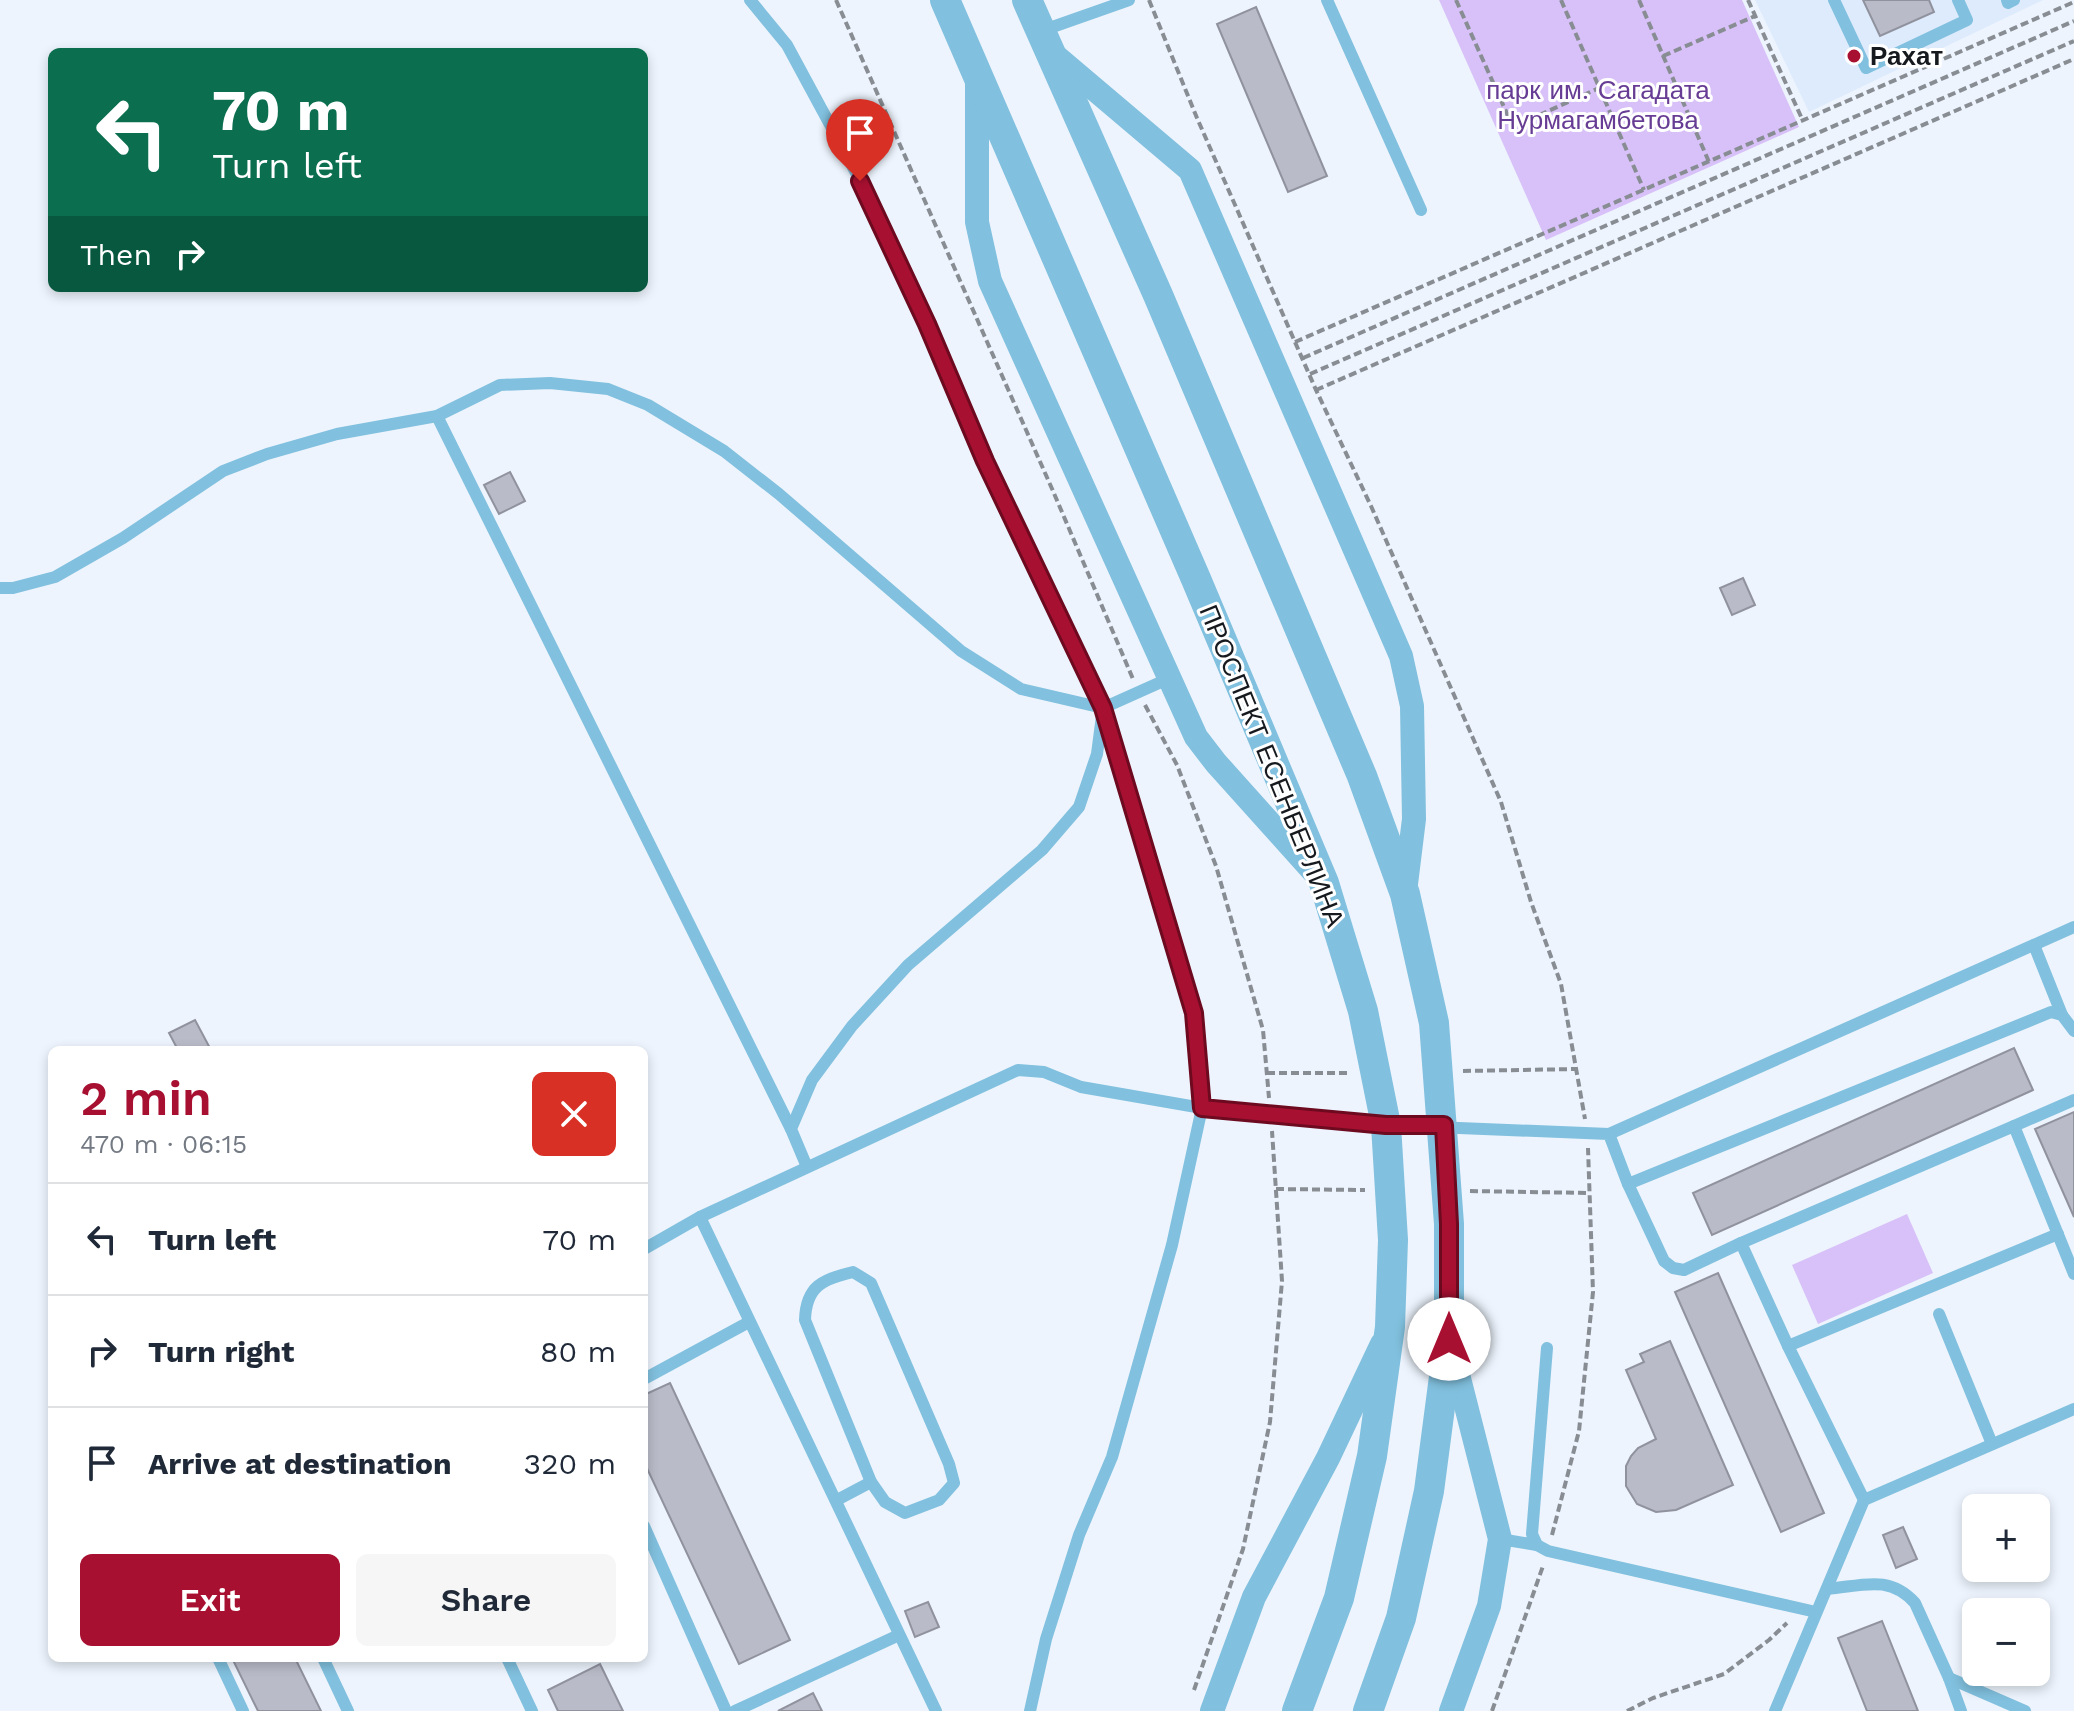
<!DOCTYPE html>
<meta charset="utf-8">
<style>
:root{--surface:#fff;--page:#f6f6f7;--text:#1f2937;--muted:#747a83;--line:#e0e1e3;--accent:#a81031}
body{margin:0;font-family:"Work Sans",sans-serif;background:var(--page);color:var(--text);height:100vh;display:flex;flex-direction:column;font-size:30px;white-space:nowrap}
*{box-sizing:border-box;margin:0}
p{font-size:26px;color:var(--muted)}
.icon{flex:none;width:44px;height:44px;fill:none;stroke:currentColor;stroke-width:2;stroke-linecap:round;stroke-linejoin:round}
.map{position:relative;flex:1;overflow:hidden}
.sheet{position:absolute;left:48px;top:1046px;width:600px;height:616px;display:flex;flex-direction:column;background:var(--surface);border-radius:12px;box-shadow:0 4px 12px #0003}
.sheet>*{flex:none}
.hud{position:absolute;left:48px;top:48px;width:600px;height:244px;border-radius:12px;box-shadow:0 4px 12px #0003;background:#0b6e4f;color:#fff;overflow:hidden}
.controls{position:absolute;left:1962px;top:1494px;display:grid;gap:16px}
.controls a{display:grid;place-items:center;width:88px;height:88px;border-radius:12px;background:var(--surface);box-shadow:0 4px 12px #0003;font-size:40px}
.pin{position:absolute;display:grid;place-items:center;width:68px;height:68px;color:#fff;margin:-82px -34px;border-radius:50% 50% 50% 0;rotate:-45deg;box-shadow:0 0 8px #0007}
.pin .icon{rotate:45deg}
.me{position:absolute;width:88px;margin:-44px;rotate:0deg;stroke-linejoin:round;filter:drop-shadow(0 0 6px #0008)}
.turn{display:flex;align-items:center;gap:28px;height:168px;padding:0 32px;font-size:36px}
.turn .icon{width:104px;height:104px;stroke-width:2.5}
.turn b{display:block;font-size:56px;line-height:68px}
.then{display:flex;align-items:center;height:76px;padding:0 32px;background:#0003;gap:16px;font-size:30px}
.round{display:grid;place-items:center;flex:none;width:84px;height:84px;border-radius:12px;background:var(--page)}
.head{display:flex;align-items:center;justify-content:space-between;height:136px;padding:0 32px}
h1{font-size:48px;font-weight:600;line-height:60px;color:var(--accent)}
.action{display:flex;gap:16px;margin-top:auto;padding:16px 32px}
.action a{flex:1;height:92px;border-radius:12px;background:var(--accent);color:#fff;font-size:32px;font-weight:600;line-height:92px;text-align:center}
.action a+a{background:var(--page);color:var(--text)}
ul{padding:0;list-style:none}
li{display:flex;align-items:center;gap:24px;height:112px;padding:0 32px;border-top:2px solid var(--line)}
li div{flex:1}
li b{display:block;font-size:30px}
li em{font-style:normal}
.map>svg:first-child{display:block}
</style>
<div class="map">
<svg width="2074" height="1711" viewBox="0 0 2074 1711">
<rect width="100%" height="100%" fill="#edf4fd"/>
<!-- built -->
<path fill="#ddebfd" d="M 1755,0 L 2043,0 L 1809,112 Z"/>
<!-- green -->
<g fill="#d8c1f8">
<path d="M 1439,0 L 1742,0 L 1799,127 L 1546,240 Z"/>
<path d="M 1907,1214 L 1933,1273 L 1818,1324 L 1792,1265 Z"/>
</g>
<!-- building -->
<g fill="#b9bbc8" stroke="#90929e" stroke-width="2">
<path d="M 1863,0 L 1929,0 L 1934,12 L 1880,36 Z"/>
<path d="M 1256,7 L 1327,176 L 1288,192 L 1217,24 Z"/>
<path d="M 510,472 L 525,501 L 499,514 L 484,485 Z"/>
<path d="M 1743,578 L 1755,605 L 1732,615 L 1720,588 Z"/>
<path d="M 195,1020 L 211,1050 L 178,1050 L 169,1033 Z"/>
<path d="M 2014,1048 L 2033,1090 L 1712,1235 L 1693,1193 Z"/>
<path d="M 2074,1112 L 2074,1217 L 2035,1129 Z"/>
<path d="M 1718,1273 L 1824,1513 L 1781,1532 L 1675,1292 Z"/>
<path d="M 1670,1341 L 1733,1485 L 1676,1510 L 1656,1512 L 1637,1504 L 1626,1486 L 1626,1466 L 1631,1456 L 1638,1448 L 1656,1439 L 1626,1370 L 1644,1362 L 1640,1354 Z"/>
<path d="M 670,1383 L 790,1640 L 739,1664 L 644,1462 L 644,1395 Z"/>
<path d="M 1903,1527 L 1917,1559 L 1896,1568 L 1883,1535 Z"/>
<path d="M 928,1602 L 939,1627 L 915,1637 L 905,1611 Z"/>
<path d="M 1882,1621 L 1918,1711 L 1867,1711 L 1838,1638 Z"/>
<path d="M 232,1658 L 295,1658 L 321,1711 L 258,1711 Z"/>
<path d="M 600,1664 L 623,1711 L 558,1711 L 548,1690 Z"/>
<path d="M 813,1693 L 822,1711 L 778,1711 Z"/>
</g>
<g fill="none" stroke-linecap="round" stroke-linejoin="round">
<!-- path -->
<g stroke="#888d93" stroke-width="4" stroke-dasharray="8 4" stroke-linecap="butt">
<path d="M 836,0 L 1053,491 L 1133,679"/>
<path d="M 1149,0 L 1197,118 L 1316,390 L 1371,506 L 1501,802 L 1531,902 L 1561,984 L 1585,1119"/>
<path d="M 1456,0 L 1513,127 L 1599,88"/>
<path d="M 1561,0 L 1644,190"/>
<path d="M 1639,0 L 1709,162"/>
<path d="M 1748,0 L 1803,121"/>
<path d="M 1663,56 L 1755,16"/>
<path d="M 1295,342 L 2074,2"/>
<path d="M 1303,358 L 2074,21"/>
<path d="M 1310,374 L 2074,41"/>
<path d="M 1316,390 L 2074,59"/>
<path d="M 1145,705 L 1177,765 L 1216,866 L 1263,1030 L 1269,1098"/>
<path d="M 1463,1071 L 1577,1069"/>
<path d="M 1267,1073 L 1349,1073"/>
<path d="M 1276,1189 L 1365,1190"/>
<path d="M 1470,1191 L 1590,1193"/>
<path d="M 1552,1535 L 1579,1431 L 1593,1292 L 1588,1148"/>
<path d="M 1194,1690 L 1243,1549 L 1270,1422 L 1282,1281 L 1272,1131"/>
<path d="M 1492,1711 L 1543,1566"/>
<path d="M 1627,1711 L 1653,1698 L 1724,1674 L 1769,1640 L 1787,1623"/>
</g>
<!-- service -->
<g stroke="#81c0de" stroke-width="12">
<path d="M 750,0 L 787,45 L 875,208 L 985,461 L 1103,708 L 1194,1013 L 1202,1108 L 1172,1245 L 1112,1457 L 1079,1535 L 1046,1639 L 1030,1711"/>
<path d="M 1327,0 L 1421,210"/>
<path d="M 1834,0 L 1866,68 L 1967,20 L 1958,0"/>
<path d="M 2007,0 L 2008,3 L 2014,0"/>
<path d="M 1041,31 L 1129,0"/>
<path d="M 437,416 L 791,1129"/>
<path d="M 0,588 L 13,588 L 55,577 L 123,538 L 223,471 L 267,454 L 337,434 L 437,416 L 500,385 L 550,383 L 608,389 L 648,405 L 724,451 L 779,494 L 961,651 L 1021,689 L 1103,708"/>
<path d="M 2034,945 L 2062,1015"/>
<path d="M 2014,1126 L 2074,1100"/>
<path d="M 1609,1134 L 2074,927"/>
<path d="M 807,1167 L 791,1129 L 812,1080 L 852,1026 L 908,965 L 1042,850 L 1079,807 L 1097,754 L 1103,708 L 1170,678"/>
<path d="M 1628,1184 L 2051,1012 L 2062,1015 L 2074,1031"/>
<path d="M 700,1217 L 936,1711"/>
<path d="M 644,1249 L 700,1217 L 1018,1070 L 1044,1072 L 1081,1087 L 1202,1108 L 1386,1125 L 1609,1134 L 1628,1184 L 1664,1261 L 1673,1268 L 1684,1270 L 1741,1243"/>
<path d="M 853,1272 L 871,1283 L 949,1464 L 954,1483 L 939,1500 L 905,1513 L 885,1502 L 871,1482 L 805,1320 C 806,1286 823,1279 853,1272 Z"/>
<path d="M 1939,1314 L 1992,1444"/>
<path d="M 1788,1346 L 2058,1234"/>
<path d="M 1547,1348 L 1532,1534 L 1537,1545 L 1548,1551 L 1816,1612"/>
<path d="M 644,1379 L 749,1322"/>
<path d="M 837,1500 L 871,1482"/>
<path d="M 1864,1500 L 1788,1346 L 1741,1243 L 2014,1126 L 2074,1274"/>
<path d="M 644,1526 L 726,1711"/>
<path d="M 1500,1539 L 1537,1545"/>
<path d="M 1827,1589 C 1862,1586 1889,1574 1915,1603 L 1949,1678 L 1961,1711"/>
<path d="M 218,1658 L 243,1711"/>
<path d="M 323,1658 L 348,1711"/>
<path d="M 507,1658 L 532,1711"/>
<path d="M 1949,1678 L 2025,1711"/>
<path d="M 735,1711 L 899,1635"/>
<path d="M 1775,1711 L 1864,1500 L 2074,1409"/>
</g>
<!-- minor -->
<g stroke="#81c0de" stroke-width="24">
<path d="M 1053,54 L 1190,170 L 1401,656 L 1412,706 L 1414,819 L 1405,892"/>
<path d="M 977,78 L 977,222 L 990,281 L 1196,737 L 1216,763 L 1313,871"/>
<path d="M 1451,1347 L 1500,1539 L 1489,1606 L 1451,1711"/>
<path d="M 1212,1711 L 1254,1597 L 1328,1458 L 1382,1344"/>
</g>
<!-- tertiary -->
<g stroke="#81c0de" stroke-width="30">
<path d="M 945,0 L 1196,579 L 1324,883 L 1363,1011 L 1386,1125 L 1393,1240 L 1390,1327 L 1372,1456 L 1339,1598 L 1297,1711"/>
<path d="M 1027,0 L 1158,295 L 1362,776 L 1405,894 L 1434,1023 L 1449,1224 L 1449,1339 L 1429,1491 L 1401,1618 L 1368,1711"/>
</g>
</g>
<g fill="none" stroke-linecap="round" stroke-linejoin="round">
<defs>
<path id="route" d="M 860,181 L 927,324 L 985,461 L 1103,708 L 1194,1013 L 1202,1108 L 1386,1125 L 1444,1125 L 1449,1224 L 1449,1339"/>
</defs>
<!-- route casing -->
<use href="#route" stroke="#6d0a20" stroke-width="20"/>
<!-- route -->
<use href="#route" stroke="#a81031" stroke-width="14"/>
</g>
<!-- markers -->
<circle fill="#a81031" stroke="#fff" stroke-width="3" cx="1854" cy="56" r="8"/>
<g text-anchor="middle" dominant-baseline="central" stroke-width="6" stroke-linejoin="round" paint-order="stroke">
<!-- poi labels -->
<g font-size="26" font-weight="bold" fill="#16191d" stroke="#fff" text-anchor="start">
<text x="1870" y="56">Рахат</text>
</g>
<!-- park labels -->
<g font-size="26" fill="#673c94" stroke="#fff">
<text x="1598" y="90">парк им. Сагадата<tspan x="1598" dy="30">Нурмагамбетова</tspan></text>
</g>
<!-- street labels -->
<g font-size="26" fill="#16191d" stroke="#fff">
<text transform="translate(1272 766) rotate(68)">ПРОСПЕКТ ЕСЕНБЕРЛИНА</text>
</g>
</g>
</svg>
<div class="controls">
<a>+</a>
<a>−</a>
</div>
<div class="pin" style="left:860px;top:181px;background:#d93025"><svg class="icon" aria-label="arrive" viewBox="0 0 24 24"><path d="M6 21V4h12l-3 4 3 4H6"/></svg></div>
<svg class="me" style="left:1449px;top:1339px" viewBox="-20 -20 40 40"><circle r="19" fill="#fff"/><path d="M0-13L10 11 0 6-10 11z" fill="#a81031"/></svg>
<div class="hud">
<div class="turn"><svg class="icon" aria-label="left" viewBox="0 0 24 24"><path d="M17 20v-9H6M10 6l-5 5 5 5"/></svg><div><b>70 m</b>Turn left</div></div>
<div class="then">Then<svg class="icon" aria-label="right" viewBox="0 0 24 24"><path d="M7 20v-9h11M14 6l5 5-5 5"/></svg></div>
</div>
<section class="sheet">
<div class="head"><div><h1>2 min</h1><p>470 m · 06:15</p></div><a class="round" style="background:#d93025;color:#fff"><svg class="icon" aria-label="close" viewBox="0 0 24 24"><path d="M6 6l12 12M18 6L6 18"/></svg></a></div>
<ul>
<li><svg class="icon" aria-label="left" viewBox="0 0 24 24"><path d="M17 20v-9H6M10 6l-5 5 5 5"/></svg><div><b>Turn left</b></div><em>70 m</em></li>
<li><svg class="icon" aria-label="right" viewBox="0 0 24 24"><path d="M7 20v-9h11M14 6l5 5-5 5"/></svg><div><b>Turn right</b></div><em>80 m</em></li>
<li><svg class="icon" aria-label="arrive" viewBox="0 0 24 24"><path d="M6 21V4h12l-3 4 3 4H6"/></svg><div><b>Arrive at destination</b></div><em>320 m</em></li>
</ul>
<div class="action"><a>Exit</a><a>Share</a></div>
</section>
</div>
